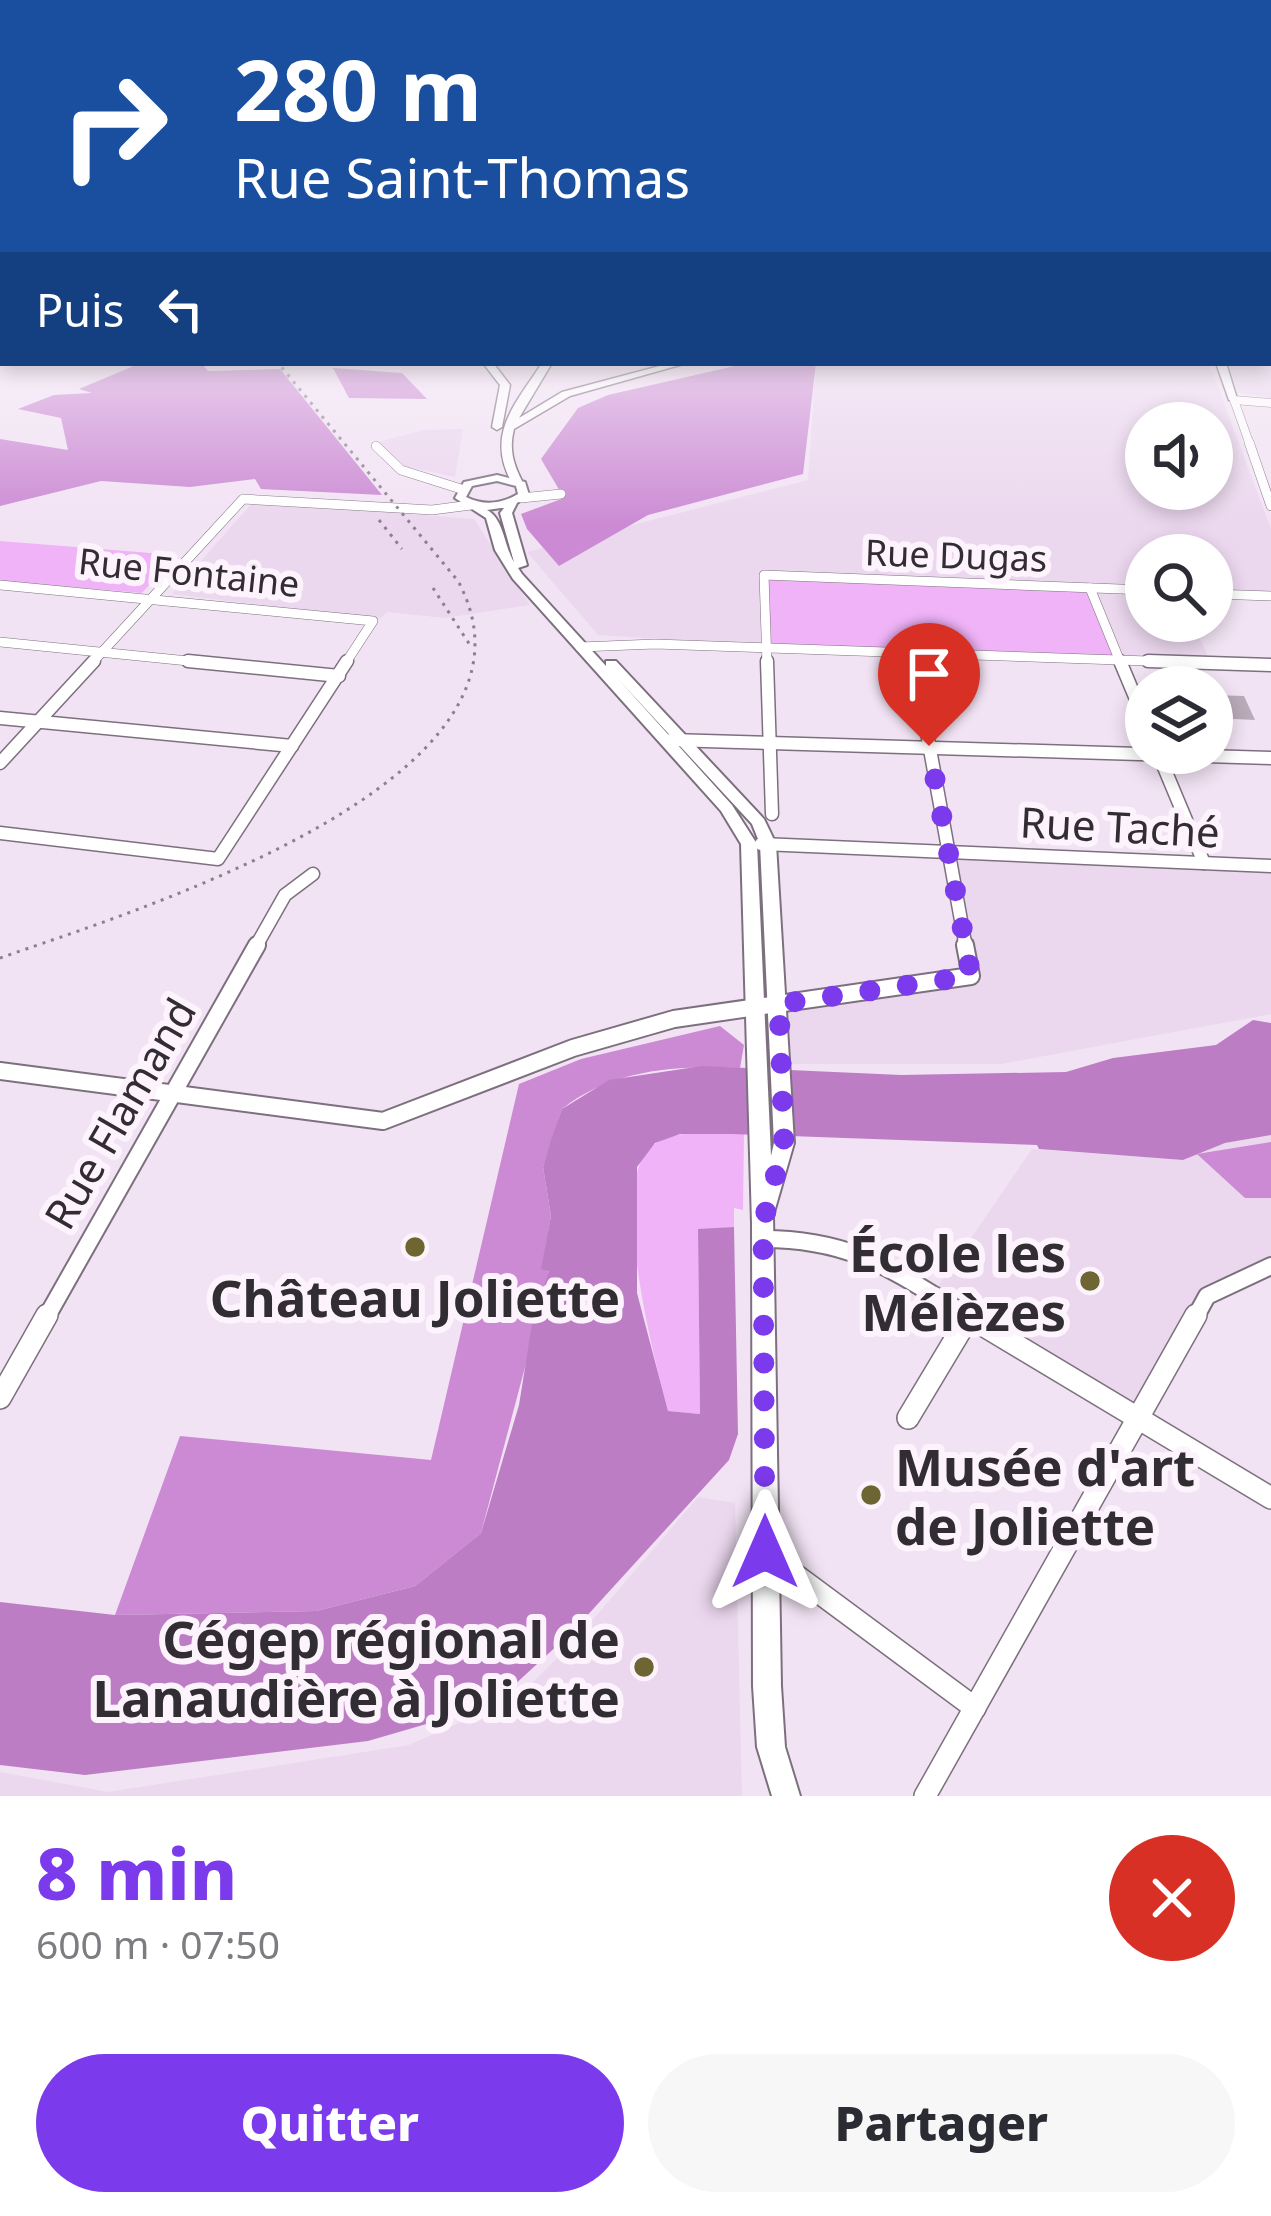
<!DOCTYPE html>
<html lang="fr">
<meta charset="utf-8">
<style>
:root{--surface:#fff;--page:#f7f7f7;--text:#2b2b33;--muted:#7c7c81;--accent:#7c3aed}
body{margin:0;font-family:"Noto Sans",sans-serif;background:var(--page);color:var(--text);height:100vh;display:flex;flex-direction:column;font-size:45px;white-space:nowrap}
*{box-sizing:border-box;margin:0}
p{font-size:39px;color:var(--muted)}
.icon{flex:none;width:66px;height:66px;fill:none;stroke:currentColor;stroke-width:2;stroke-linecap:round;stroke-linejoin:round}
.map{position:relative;height:1796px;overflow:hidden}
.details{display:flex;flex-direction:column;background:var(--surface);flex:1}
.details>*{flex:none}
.hud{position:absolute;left:0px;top:0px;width:1272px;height:366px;box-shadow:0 6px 18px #0003;background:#1a4fa0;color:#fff;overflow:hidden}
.buttons{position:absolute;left:1125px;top:402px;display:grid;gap:24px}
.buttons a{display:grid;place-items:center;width:108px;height:108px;border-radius:50%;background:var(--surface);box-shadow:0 6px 18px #0003;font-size:60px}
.pin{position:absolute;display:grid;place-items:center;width:102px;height:102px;color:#fff;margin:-123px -51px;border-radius:50% 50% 50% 0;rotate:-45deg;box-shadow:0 0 12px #0007}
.pin .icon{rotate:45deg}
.me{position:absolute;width:132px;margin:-66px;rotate:0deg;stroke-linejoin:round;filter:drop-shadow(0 0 9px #0008)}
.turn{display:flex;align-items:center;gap:42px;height:252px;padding:0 36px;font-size:54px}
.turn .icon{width:156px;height:156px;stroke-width:2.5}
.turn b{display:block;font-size:84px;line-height:102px}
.then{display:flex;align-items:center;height:114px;padding:0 36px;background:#0003;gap:24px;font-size:45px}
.round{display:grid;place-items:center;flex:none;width:126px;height:126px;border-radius:63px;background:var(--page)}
.overview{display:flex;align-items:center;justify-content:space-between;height:204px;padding:0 36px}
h1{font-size:72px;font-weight:800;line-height:90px;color:var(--accent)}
.cta{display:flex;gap:24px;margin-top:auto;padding:24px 36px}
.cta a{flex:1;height:138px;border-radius:72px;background:var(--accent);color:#fff;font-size:48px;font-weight:800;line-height:138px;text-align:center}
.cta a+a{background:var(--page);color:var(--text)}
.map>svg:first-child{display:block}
</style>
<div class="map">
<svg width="1271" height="1796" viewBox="0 0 1271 1796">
<rect width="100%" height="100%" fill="#f2e3f4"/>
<!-- built -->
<g fill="#ebd7ee" fill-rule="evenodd">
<path d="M 1271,353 L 1271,398 L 1238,392 L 1228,363 L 1269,363 Z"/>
<path d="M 816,363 L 1209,363 L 1271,529 L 1271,593 L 1212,591 L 1212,555 L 1146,555 L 1146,621 L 1192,621 L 1211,663 L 1120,660 L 761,574 L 761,645 L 598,635 L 527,552 L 808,480 ZM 1146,423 L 1212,423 L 1212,489 L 1146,489 Z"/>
<path d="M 463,429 L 455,477 L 405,466 L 378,442 L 424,430 Z"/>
<path d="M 253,502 L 474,519 L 530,605 L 445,618 L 387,612 L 379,619 L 172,594 Z"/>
<path d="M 957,856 L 1271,870 L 1271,1014 L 1001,1064 L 790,1064 L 782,1006 L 976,978 Z"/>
<path d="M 1271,1135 L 1271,1266 L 1207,1296 L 1141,1420 L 932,1295 L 1032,1149 L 1183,1160 L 1225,1143 Z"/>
<path d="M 698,1497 L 735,1503 L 742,1796 L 0,1796 L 0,1772 L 108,1792 L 409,1745 L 518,1697 L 579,1636 Z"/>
</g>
<!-- green -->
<g fill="#f0b3f8">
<path d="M 0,541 L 176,555 L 142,593 L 0,581 Z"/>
<path d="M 764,575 L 1090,588 L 1120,660 L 765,647 Z"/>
<path d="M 744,1134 L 743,1210 L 734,1208 L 734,1227 L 698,1230 L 700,1414 L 668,1411 C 655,1361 607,1182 652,1146 C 676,1127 715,1134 744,1134 Z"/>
</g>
<!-- forest -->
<g fill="#cb8ad3">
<path d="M 141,363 L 203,365 L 208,371 L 280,369 L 382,495 L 261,489 L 255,479 L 190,487 L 101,481 L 0,506 L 0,439 L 68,450 L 61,418 L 18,409 L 54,395 L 92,393 L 79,389 Z"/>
<path d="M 748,363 L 816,363 L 803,474 L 648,515 L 559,566 L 527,529 L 521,514 L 564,498 L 541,459 L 578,408 L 608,395 Z"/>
<path d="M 333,368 L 402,373 L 427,399 L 349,398 Z"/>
<path d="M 720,1026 L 744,1045 L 740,1068 C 678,1065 612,1069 562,1109 L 543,1167 L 551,1216 L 542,1268 L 549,1270 L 546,1288 L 481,1533 L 415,1586 L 316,1611 L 115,1615 L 180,1436 L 431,1460 L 519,1084 L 581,1059 Z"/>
<path d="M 1271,1142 L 1271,1198 L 1245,1198 L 1197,1154 Z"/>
</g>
<!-- water -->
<path fill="#bd7dc5" d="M 1253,1020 L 1271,1023 L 1271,1135 L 1225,1143 L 1183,1160 L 1039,1149 L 1037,1145 L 732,1134 L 680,1134 L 655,1143 L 637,1167 L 637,1293 L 668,1411 L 700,1414 L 698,1229 L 734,1227 L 738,1434 L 729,1460 L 574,1630 L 511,1688 L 447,1718 L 368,1741 L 85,1775 L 0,1765 L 0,1602 L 115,1615 L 316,1611 L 415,1586 L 481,1533 L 519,1405 L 532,1324 L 549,1271 L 541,1269 L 551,1216 L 543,1167 L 551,1140 L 562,1109 L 609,1080 L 702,1066 L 901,1075 L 1066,1072 L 1113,1058 L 1216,1045 Z"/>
<!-- building -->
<path fill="#baabbb" d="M 1212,695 L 1244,696 L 1255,720 L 1212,718 Z"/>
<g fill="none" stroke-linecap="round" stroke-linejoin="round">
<defs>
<g id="minor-far4">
<path d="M 1234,400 L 1250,445"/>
<path d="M 1234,400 L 1271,403"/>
</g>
<g id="minor-far3">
<path d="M 1249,442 L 1271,506"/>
<path d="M 376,446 L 401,470 L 461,489"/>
<path d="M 521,498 L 561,494"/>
<path d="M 0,585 L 373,621 L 345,664"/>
<path d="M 1090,588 L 1121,664"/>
<path d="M 1212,594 L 1271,596"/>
<path d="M 0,642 L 218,664"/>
<path d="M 580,647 L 655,644 L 1236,664"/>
<path d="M 913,653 L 915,664"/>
<path d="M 91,664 L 243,499 L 432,510 L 471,505"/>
<path d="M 767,664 L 764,575 L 1146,590"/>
</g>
<g id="minor-far2">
<path d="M 188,661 L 339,676"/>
<path d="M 767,661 L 772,814"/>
<path d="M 914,661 L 966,948"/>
<path d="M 1120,661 L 1146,723"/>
<path d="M 1148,661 L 1271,665"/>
<path d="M 0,718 L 292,746"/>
<path d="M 671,740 L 1271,758"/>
<path d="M 1158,753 L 1204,863"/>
<path d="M 0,763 L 94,661"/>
<path d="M 0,833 L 218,859 L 347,661"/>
<path d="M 761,844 L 1271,866"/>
<path d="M 255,948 L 285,895 L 313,874"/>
</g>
<g id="minor-far1">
<path d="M 0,1071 L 383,1121 L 573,1048 L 674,1019 L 971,976 L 965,945"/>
<path d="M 763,1239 C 855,1239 895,1272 971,1318"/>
<path d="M 46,1318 L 257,945"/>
<path d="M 1195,1318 L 1207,1296 L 1271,1266"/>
</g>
<g id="minor">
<path d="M 966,1315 L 1271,1498"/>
<path d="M 0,1398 L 47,1315"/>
<path d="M 908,1418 L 968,1318"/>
<path d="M 767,1554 L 975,1708"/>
<path d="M 925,1796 L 1196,1315"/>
</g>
<path id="major" d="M 497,475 L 525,482 L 529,495 L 517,503 L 512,513 L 527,565 L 518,568 L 522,574 L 606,666 L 606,661 L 616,661 L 764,819 L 776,844 L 794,1143 L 773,1216 L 781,1686 L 785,1747 L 800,1796 L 772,1796 L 757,1747 L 753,1686 L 752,1223 L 741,844 L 721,811 L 513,579 L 495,550 L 486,518 L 455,498 L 464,482 ZM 497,481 L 516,486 L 518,494 C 501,504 484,506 466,497 L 472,486 ZM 501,508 L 504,508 L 500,513 L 514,562 C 504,546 504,519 487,510 ZM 618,679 L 752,824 L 760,844 L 774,1143 L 771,1156 L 757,844 L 732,805 Z"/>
<g id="highway">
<rect x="1269" y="338" width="2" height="6"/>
<path d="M 483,363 L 493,363 L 510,385 L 502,427 L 497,430 L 492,427 L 500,385 Z"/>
<path d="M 542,363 L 552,363 L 519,418 L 562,392 L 671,363 L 687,363 L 570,396 L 514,429 C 509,449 513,463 522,481 L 516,485 L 512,483 C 485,434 515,405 542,363 Z"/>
<path d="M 1216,363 L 1226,363 L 1238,402 L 1229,400 Z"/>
</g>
</defs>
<!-- minor-far4 casing -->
<use href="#minor-far4" stroke="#7d707e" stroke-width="9"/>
<!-- minor-far3 casing -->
<use href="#minor-far3" stroke="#7d707e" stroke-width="10"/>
<!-- minor-far2 casing -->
<use href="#minor-far2" stroke="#7d707e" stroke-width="15"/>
<!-- minor-far1 casing -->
<use href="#minor-far1" stroke="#7d707e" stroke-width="20"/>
<!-- minor casing -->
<use href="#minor" stroke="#7d707e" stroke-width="24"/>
<!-- major casing -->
<use href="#major" stroke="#7d707e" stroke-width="4"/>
<!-- highway casing -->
<use href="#highway" stroke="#7d707e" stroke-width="3"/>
<!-- minor-far4 -->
<use href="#minor-far4" stroke="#fff" stroke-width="8"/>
<!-- minor-far3 -->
<use href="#minor-far3" stroke="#fff" stroke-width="9"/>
<!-- minor-far2 -->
<use href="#minor-far2" stroke="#fff" stroke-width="12"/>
<!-- minor-far1 -->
<use href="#minor-far1" stroke="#fff" stroke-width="16"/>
<!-- minor -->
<use href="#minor" stroke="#fff" stroke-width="21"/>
<!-- major -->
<use href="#major" fill="#fff" fill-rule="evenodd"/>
<!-- highway -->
<use href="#highway" fill="#fff" fill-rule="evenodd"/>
<!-- rail -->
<g stroke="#8a818c" stroke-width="3" stroke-dasharray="3 6" stroke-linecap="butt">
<path d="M 379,520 L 402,549"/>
<path d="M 433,588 L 470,645"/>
<path d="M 0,958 C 128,913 566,781 458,581 L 278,363"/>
</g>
</g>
<!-- sky -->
<linearGradient id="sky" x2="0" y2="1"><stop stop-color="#979eda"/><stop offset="0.52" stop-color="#f9f2fa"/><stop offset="1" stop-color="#f9f2fa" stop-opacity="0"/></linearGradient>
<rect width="1271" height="526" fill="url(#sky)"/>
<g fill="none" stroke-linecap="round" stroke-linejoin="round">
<!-- route -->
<path stroke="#7c3aed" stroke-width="21" stroke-dasharray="0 37.8" d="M 765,1552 L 763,1223 L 784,1143 L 779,1004 L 971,976 L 929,746"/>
</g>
<!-- markers -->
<g fill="#6d6532" stroke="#fcf3fd" stroke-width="4.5">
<circle cx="415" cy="1247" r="12"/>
<circle cx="1090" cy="1281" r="12"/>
<circle cx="871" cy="1495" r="12"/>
<circle cx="644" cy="1667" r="12"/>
</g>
<g text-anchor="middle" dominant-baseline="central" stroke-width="12" stroke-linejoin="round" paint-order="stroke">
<!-- far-street labels -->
<g font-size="36" fill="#322d33" stroke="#fcf3fd">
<text transform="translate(956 555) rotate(2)">Rue Dugas</text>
<text transform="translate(189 572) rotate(6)">Rue Fontaine</text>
</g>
<!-- street labels -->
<g font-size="42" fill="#322d33" stroke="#fcf3fd">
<text transform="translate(1120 826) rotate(3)">Rue Taché</text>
<text transform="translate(119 1113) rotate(-60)">Rue Flamand</text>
</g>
<!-- near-poi labels -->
<g font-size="51" font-weight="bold" fill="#322d33" stroke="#fcf3fd" text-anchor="end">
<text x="1066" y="1252">École les<tspan x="1066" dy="59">Mélèzes</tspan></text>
<text x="415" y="1297" text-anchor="middle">Château Joliette</text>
<text x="895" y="1466" text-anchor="start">Musée d'art<tspan x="895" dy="59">de Joliette</tspan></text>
<text x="620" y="1638">Cégep régional de<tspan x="620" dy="59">Lanaudière à Joliette</tspan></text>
</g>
</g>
</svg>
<div class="buttons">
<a><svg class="icon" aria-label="sound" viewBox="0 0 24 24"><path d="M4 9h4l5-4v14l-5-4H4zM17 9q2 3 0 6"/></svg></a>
<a><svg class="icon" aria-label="search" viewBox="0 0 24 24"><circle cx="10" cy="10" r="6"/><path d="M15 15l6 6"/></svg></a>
<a><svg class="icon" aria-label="layers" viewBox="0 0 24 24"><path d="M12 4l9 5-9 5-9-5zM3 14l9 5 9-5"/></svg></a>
</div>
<div class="pin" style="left:929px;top:746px;background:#d93025"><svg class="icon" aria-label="arrive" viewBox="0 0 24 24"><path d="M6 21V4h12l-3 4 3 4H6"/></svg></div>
<svg class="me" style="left:765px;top:1552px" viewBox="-20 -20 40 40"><path d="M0-17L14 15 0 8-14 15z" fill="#7c3aed" stroke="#fff" stroke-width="4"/></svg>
<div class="hud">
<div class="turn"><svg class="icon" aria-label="right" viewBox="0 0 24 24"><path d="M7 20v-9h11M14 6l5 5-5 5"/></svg><div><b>280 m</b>Rue Saint-Thomas</div></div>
<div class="then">Puis<svg class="icon" aria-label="left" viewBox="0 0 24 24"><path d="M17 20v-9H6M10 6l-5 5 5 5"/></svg></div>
</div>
</div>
<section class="details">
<div class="overview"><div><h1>8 min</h1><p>600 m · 07:50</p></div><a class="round" style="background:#d93025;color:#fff"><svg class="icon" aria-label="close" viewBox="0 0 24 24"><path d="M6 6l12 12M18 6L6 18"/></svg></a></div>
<div class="cta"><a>Quitter</a><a>Partager</a></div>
</section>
